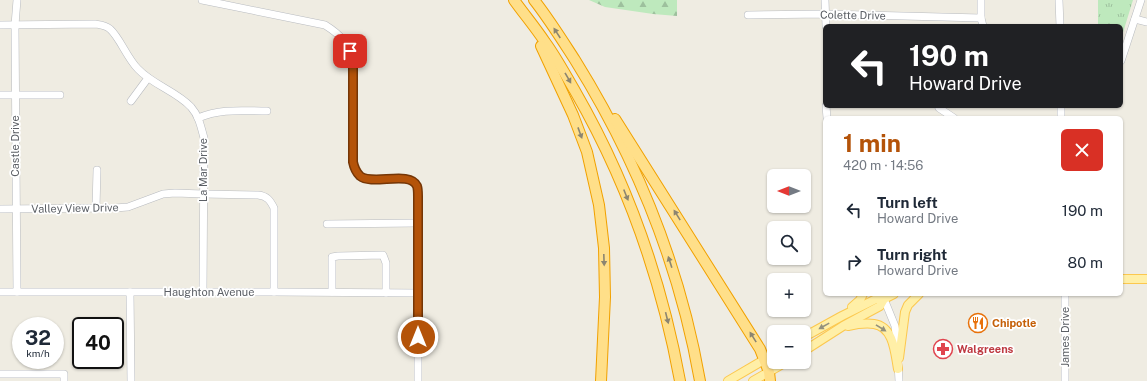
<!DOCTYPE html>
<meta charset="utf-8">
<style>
:root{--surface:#fff;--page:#f6f6f7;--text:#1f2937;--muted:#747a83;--accent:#b45309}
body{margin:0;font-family:"Public Sans",sans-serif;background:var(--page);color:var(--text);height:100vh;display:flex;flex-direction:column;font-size:15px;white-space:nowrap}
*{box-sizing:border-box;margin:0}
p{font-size:13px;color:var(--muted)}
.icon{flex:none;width:22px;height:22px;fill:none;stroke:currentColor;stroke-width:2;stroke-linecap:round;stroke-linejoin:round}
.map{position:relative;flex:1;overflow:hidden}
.drawer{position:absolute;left:823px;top:116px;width:300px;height:180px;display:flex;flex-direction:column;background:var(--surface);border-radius:6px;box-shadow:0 1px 3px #0004}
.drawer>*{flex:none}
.top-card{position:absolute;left:823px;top:24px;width:300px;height:84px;border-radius:6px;box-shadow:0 1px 3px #0004;background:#202124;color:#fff;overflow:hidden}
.needle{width:26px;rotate:270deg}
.controls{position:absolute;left:767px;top:169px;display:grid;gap:8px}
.controls a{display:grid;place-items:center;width:44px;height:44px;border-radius:6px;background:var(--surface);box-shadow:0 1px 3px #0004;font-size:20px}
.speed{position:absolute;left:12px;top:317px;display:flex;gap:8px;font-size:20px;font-weight:700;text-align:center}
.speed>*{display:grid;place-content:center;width:52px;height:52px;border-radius:50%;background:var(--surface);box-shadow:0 1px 3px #0004;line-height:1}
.speed small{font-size:10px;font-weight:400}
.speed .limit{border:2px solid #111;border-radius:6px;background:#fff;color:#111}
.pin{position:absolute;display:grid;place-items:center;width:34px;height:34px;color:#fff;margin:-17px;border-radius:8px;box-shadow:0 2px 6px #0006}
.me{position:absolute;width:44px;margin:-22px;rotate:0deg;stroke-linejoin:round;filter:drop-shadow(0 0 3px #0008)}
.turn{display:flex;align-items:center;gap:14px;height:84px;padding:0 20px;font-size:18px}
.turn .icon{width:52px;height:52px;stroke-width:2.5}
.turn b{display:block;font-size:28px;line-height:34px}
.round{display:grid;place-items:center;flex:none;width:42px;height:42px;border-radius:6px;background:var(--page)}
.overview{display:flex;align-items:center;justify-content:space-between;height:68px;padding:0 20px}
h1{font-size:24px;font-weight:700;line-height:30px;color:var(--accent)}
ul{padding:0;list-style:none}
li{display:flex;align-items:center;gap:12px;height:52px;padding:0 20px}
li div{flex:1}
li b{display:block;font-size:15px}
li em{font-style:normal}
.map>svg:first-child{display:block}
</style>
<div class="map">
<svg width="1147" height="381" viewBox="0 0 1147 381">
<defs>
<pattern id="forest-firs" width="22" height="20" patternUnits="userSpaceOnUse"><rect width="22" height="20" fill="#bee9bd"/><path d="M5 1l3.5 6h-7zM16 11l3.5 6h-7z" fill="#9dc09d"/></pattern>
<pattern id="park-tufts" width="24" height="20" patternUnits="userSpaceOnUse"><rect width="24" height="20" fill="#bee9bd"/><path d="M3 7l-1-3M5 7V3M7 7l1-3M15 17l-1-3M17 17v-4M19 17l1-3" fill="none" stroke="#9dc09d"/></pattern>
</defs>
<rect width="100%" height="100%" fill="#efece2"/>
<!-- forest -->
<path fill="url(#forest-firs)" d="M 589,0 L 677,0 L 677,16 L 653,14 L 605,7 Z"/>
<!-- park -->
<path fill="url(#park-tufts)" d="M 1098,0 L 1133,0 L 1121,39 L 1121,26 L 1098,26 Z"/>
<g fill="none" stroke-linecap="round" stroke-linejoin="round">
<defs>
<g id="minor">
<path d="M 202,0 L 325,25 C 341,35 348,43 353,62 L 353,162 C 354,167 356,172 360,176 C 372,186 410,170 417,186 C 418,189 418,193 418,196 L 418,381"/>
<path d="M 825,0 L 826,26"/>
<path d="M 981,0 L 981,18 L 983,26"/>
<path d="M 1059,0 L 1060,26"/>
<path d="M 748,15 L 826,14 L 981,18"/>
<path d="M 1135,19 L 1147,22"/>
<path d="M 0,25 L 95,24 C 101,25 105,25 110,29 C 120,38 127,58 138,69 C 153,85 176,91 191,107 C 199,116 201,127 204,138 L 203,292"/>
<path d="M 1121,61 L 1141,0"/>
<path d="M 0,95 L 60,95"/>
<path d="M 131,101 L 148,78"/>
<path d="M 826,106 L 827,118"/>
<path d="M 1061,106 L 1061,118"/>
<path d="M 939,108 L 954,118"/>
<path d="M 198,118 C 221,108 243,111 267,111"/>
<path d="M 96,208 L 97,170"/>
<path d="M 0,209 L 115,208 L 128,207 L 163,194 L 175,193 L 203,194 L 258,195 C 267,196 270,200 274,208 L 274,292"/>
<path d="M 327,224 L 418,223"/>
<path d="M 0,292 L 274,292 L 419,293"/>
<path d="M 17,292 L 15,25 L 17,0"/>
<path d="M 130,292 L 131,381"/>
<path d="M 332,292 L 332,257 L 338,256 L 383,255 L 386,263 L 386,293"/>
<path d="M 882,294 L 895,326 L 898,349"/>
<path d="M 1065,294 L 1065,381"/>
<path d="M 898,363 L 899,381"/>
<path d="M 0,374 L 64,374 L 64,381"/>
</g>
<g id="major">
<path d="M 1121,279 L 1147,279"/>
<path d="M 852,307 L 860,300 L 863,294"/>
<path d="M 848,326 C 857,324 866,323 874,324 C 894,327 895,353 898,369"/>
<path d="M 804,337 L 842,316 L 876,299 L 884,299 L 894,294"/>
<path d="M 804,351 L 843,326 L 880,306 L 884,299"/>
<path d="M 899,358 L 905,312 L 908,305 L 919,294"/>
<path d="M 728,381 L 774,354"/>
<path d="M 753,381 L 786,362"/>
</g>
<g id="highway">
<path d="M 514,0 C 524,14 535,27 545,42 C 556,57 565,74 575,91 C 628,183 661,277 680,381"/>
<path d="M 534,0 C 549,19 562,40 575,60 C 636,158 680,267 700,381"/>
<path d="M 541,46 L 573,115 L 587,152 L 599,205 L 604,248 L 605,297 L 601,381"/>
<path d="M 615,119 L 760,349 L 769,372 L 770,381"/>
</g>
</defs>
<!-- minor casing -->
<use href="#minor" stroke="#b8bbc0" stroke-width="8"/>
<!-- major casing -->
<use href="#major" stroke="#fcc84e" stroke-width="10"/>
<!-- highway casing -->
<use href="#highway" stroke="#f1a100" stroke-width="12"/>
<!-- minor -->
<use href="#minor" stroke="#fff" stroke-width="7"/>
<!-- major -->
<use href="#major" stroke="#ffefa7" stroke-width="8"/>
<!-- highway -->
<use href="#highway" stroke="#ffdf89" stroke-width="10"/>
</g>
<!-- one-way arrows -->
<defs><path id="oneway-solid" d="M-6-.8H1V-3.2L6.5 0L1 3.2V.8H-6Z"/></defs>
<g fill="#8c8570">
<use href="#oneway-solid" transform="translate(557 33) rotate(-123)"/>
<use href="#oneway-solid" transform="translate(568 78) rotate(60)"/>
<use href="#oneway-solid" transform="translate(580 133) rotate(70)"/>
<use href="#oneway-solid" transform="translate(626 195) rotate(68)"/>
<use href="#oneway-solid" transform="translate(677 215) rotate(-122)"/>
<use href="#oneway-solid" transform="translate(604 260) rotate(88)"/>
<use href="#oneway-solid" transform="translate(670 262) rotate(-108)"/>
<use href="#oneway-solid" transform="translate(667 318) rotate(76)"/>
<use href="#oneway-solid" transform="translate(753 337) rotate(-122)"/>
</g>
<g fill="#94917c">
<use href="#oneway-solid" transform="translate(824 326) rotate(151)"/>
<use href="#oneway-solid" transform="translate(881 328) rotate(32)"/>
</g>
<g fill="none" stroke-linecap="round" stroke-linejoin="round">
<defs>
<path id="route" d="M 350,51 L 353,62 L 353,162 C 354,167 356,172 360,176 C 372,186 410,170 417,186 C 418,189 418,193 418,196 L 418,337"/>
</defs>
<!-- route casing -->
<use href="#route" stroke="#753606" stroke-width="10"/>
<!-- route -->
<use href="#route" stroke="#b45309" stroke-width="7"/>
</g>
<!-- icons -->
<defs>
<symbol id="restaurant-ring" viewBox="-11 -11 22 22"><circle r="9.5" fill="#fff" stroke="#e8710a" stroke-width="1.5"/><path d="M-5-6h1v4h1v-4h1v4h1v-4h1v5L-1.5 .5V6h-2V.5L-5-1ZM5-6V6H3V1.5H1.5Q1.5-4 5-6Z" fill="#e8710a"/></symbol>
<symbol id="pharmacy-ring" viewBox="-11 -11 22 22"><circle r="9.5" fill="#fff" stroke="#e0444e" stroke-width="1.5"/><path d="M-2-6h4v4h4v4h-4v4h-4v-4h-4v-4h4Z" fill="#e0444e"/></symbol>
</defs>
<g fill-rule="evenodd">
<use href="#restaurant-ring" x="967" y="312" width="22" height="22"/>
<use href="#pharmacy-ring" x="932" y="338" width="22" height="22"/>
</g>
<g text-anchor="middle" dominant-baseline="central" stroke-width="3.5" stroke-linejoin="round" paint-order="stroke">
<!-- street labels -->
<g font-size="11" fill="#5b5f65" stroke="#fff">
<text transform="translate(853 15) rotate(1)">Colette Drive</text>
<text transform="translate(15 146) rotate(-90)">Castle Drive</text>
<text transform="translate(203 170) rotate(-90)">La Mar Drive</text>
<text transform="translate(75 208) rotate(-1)">Valley View Drive</text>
<text x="209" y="292">Haughton Avenue</text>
<text transform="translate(1065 337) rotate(-90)">James Drive</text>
</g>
<!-- food labels -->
<g font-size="11" font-weight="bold" fill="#c56008" stroke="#fff" text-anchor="start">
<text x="992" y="323">Chipotle</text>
</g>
<!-- health labels -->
<g font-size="11" font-weight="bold" fill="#be3a42" stroke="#fff" text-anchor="start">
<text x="957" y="349">Walgreens</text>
</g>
</g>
</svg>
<div class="controls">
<a><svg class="needle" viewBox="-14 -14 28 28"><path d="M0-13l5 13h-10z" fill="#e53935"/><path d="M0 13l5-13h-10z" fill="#747a83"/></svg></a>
<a><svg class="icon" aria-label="search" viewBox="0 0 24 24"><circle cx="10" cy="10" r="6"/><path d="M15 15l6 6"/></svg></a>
<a>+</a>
<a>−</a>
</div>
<div class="speed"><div>32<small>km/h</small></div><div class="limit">40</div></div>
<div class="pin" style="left:350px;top:51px;background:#d93025"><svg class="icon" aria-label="arrive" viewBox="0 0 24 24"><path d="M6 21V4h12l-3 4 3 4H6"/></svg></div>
<svg class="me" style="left:418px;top:337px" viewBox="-20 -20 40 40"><circle r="17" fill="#b45309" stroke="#fff" stroke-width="3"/><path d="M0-11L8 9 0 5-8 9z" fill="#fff"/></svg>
<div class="top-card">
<div class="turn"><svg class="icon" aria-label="left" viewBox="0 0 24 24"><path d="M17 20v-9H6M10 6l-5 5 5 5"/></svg><div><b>190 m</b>Howard Drive</div></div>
</div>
<section class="drawer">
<div class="overview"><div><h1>1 min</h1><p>420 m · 14:56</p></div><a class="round" style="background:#d93025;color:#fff"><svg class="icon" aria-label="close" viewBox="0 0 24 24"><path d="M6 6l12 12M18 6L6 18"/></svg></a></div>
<ul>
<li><svg class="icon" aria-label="left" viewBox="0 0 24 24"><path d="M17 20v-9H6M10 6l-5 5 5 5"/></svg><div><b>Turn left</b><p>Howard Drive</p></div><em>190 m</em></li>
<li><svg class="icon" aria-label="right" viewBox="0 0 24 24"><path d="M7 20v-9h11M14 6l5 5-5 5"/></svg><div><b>Turn right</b><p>Howard Drive</p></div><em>80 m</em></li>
</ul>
</section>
</div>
